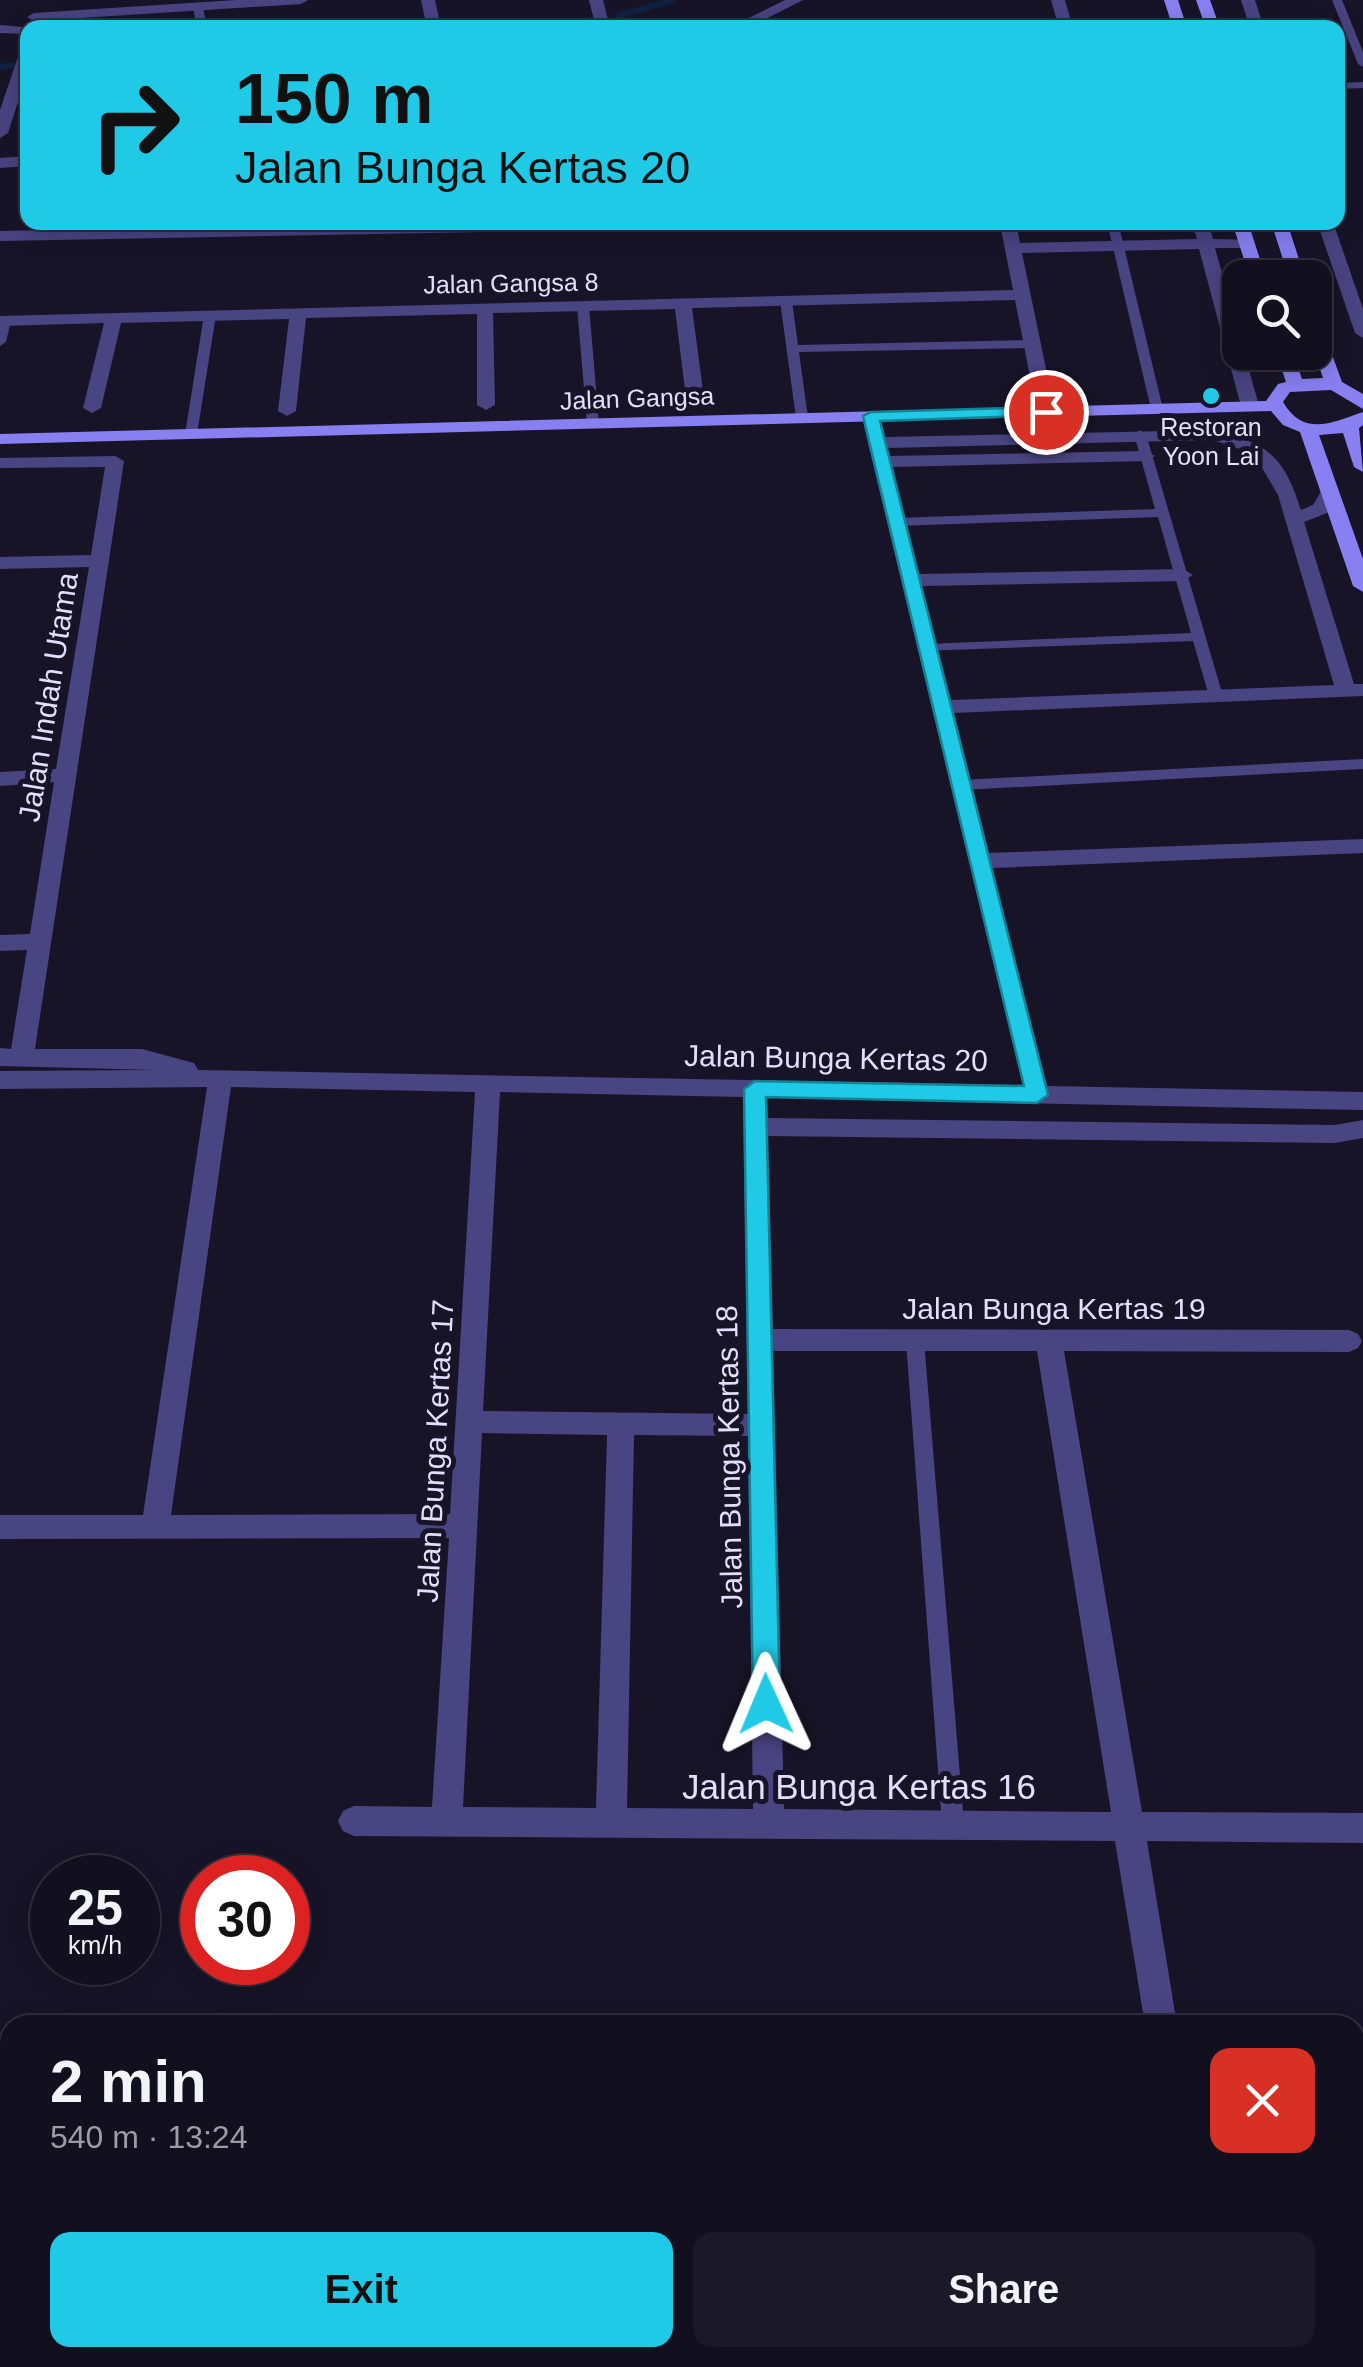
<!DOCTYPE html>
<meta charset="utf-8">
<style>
:root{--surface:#120f1e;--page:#1b1827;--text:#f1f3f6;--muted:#9c9ca4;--line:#312f3c;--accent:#20c9e6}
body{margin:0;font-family:Helvetica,sans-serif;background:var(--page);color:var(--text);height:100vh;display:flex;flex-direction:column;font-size:38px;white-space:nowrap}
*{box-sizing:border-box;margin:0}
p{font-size:32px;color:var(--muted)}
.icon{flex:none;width:55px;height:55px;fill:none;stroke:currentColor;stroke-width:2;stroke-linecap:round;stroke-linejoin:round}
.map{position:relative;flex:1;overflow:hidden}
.panel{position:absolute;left:0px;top:2015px;width:1365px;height:352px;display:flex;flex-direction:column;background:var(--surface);border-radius:30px 30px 0 0;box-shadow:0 5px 25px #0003,0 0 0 2px var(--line)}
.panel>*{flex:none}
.banner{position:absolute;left:20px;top:20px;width:1325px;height:210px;border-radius:20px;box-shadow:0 5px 25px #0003,0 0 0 2px var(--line);background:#20c9e6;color:#111;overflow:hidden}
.fabs{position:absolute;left:1222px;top:260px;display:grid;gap:20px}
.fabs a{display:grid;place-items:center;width:110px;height:110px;border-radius:20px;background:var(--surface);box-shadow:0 5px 25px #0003,0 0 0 2px var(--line);font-size:50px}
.speed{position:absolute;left:30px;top:1855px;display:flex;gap:20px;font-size:50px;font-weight:700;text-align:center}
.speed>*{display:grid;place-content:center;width:130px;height:130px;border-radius:50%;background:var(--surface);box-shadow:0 5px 25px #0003,0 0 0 2px var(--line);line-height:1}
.speed small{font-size:25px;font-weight:400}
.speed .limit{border:15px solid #d22;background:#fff;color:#111}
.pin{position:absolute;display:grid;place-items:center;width:85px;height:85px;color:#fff;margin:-42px;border:5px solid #fff;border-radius:50%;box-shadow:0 2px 10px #0007}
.me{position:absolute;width:110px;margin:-55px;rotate:359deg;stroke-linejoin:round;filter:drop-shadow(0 0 8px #0008)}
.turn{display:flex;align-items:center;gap:35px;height:210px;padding:0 50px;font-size:45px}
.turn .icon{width:130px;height:130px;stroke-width:2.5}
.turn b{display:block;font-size:70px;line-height:85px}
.round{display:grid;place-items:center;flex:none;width:105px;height:105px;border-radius:20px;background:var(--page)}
.summary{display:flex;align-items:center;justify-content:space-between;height:170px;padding:0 50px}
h1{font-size:60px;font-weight:700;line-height:75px}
.primary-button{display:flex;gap:20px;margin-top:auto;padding:20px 50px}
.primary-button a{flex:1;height:115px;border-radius:20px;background:var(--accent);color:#111;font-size:40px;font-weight:700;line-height:115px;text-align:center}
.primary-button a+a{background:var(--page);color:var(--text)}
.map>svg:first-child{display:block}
</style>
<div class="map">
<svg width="1363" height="2367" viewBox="0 0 1363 2367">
<rect width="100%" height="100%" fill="#181428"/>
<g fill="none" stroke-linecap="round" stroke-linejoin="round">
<!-- stream -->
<g stroke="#112143" stroke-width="6">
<path d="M 618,16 L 673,0"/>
<path d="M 558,28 L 590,20"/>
<path d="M 0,67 L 13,65"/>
</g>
<!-- lane -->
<g fill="#494482" fill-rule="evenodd">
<path d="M 1332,0 L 1342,0 L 1363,52 L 1363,67 L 1358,64 Z"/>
<path d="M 198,4 L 203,7 L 207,28 L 197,28 L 193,7 Z"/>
<path d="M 1363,82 L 1363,88 L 1338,89 L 1338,83 Z"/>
<path d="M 1107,222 L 1118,222 L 1163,409 L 1161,412 L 1151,409 Z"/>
<path d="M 786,298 L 792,301 L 798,345 L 1033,340 L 1039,344 L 1033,348 L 799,352 L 808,418 L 802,422 L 796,418 L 780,301 Z"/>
<path d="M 583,302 L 589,306 L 599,424 L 593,428 L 587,424 L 577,306 Z"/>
<path d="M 210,311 L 216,315 L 197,434 L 191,438 L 185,434 L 204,315 Z"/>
<path d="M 5,316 L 11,320 L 6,342 L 0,346 L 0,319 Z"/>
<path d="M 1140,430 L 1146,434 L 1223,696 L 1221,699 L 1211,699 L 1209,696 L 1193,641 L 922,651 L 920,648 L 927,644 L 1191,633 L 1158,517 L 897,526 L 890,522 L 897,518 L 1155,509 L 1134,434 Z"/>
<path d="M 1363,759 L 1363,769 L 961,790 L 954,785 L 961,780 Z"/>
<path d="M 915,1334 L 922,1336 L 924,1341 L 964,1824 L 961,1831 L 953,1834 L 945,1831 L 942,1824 L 906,1341 L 908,1336 Z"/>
</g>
<!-- street -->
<g fill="#494482" fill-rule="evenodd">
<path d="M 236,0 L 308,0 L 301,4 L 34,21 L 27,17 L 34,13 Z"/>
<path d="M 421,0 L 435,0 L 441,28 L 427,28 Z"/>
<path d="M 589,0 L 603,0 L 610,28 L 596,28 Z"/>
<path d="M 785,0 L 803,0 L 748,28 L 729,28 Z"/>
<path d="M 1051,0 L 1065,0 L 1073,28 L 1059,28 Z"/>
<path d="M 1241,0 L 1255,0 L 1264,28 L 1250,28 Z"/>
<path d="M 0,25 L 33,28 L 28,28 L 28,34 L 0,33 Z"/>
<path d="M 28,44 L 28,71 L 8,133 L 0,138 L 0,110 L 21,48 Z"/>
<path d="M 28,156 L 28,166 L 0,168 L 0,158 Z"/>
<path d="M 469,222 L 761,222 L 753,227 L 0,241 L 0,231 Z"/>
<path d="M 848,222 L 1016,222 L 1020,243 L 1197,239 L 1192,222 L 1208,222 L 1213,239 L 1252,240 L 1254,243 L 1246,248 L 1215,248 L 1240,338 L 1240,352 L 1244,352 L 1259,406 L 1250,411 L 1241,406 L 1199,249 L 1022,253 L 1055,412 L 1046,417 L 1037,412 L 1015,300 L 692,308 L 704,398 L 695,403 L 686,398 L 675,309 L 493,313 L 495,405 L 486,410 L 477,405 L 477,314 L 306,318 L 296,411 L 287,416 L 278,411 L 289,319 L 121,323 L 101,408 L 92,413 L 83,408 L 104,323 L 0,326 L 0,316 L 1013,290 L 1001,229 L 856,227 Z"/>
<path d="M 1317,222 L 1333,222 L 1363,309 L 1363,338 L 1355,333 Z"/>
<path d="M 871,411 L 880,416 L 885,437 L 1215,430 C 1268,444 1284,456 1301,510 L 1313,505 L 1323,488 L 1330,486 L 1339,492 L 1327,513 L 1304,522 L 1354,684 L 1363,684 L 1363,696 L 954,713 L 989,853 L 1363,839 L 1363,853 L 992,868 L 1047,1086 L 1363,1092 L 1363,1110 L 767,1098 L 768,1118 L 1335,1125 L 1363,1120 L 1363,1138 L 1335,1143 L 768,1136 L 773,1329 L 1349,1330 L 1358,1334 L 1362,1341 L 1358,1348 L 1349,1352 L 1064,1351 L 1142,1812 L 1363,1813 L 1363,1843 L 1147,1841 L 1177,2025 L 1145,2025 L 1115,1841 L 354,1836 L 343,1831 L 338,1821 L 343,1811 L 354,1806 L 432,1807 L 449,1538 L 0,1539 L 0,1515 L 143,1515 L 207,1087 L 0,1089 L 0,1071 L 155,1070 L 0,1066 L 0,1048 L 11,1049 L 27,950 L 0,951 L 0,935 L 30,934 L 54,782 L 0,786 L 0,772 L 56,769 L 89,567 L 0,569 L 0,557 L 91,555 L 105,467 L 0,468 L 0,458 L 115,456 L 124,461 L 35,1049 L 142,1049 L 194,1063 L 198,1070 L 1023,1085 L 868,443 L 862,416 ZM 1213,440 L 1254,454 L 1278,495 L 1334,685 L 951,700 L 922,586 L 1183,581 L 1193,575 L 1183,569 L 919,574 L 893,467 L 1146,461 L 1155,456 L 1146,451 L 890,456 L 888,448 ZM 231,1087 L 475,1092 L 450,1514 L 171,1515 ZM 500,1092 L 743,1097 L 748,1414 L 483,1411 ZM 773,1351 L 1037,1351 L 1111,1812 L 784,1809 ZM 482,1433 L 607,1435 L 596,1808 L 463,1807 ZM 634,1435 L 748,1436 L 753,1809 L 627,1808 Z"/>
<rect x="1355" y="2093" width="8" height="34"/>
<rect x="0" y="2222" width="10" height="36"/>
<path d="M 236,2358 L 272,2358 L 271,2367 L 235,2367 Z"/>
<rect x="544" y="2358" width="36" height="9"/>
<rect x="856" y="2358" width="36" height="9"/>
<path d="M 1186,2358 L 1222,2358 L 1223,2367 L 1187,2367 Z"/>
</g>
<!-- secondary -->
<g fill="#8880f1" fill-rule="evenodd">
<path d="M 1164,0 L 1178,0 L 1187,28 L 1173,28 Z"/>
<path d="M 1196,0 L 1210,0 L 1220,28 L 1206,28 Z"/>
<path d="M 1232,222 L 1248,222 L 1266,278 L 1250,278 Z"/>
<path d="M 1271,222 L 1287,222 L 1305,278 L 1289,278 Z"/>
<path d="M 1315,325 L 1323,330 L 1342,382 L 1363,394 L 1363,409 L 1331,390 L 1290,392 L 1283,402 C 1304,438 1333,422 1363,412 L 1363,425 L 1359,428 L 1363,472 L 1354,467 L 1343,433 L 1319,435 L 1363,559 L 1363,592 L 1353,586 L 1300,432 L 1283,425 L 1271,411 L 0,444 L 0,434 L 1266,401 L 1278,384 L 1286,382 L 1276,352 L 1293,352 L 1302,379 L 1323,378 L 1314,352 Z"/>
</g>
</g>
<!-- route -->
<path fill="#20c9e6" stroke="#158396" stroke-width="2.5" d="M 1046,407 L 1052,408 L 1052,415 L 880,421 L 1048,1095 L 1037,1103 L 766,1097 L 780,1704 L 776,1712 L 766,1716 L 757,1712 L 753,1704 L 744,1089 L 755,1081 L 1024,1086 L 863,416 L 871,412 Z"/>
<!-- markers -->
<circle fill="#20c9e6" stroke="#181428" stroke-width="4" cx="1211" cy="396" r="10"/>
<g text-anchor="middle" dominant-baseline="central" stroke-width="10" stroke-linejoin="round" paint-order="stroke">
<!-- far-street labels -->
<g font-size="25" fill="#e3defb" stroke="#181428">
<text transform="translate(511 283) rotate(-1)">Jalan Gangsa 8</text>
<text transform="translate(637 398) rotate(-2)">Jalan Gangsa</text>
</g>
<!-- far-poi labels -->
<g font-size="25" fill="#e3defb" stroke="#181428">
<text x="1211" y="427">Restoran<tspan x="1211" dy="29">Yoon Lai</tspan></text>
</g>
<!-- street labels -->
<g font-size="30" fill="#e3defb" stroke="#181428">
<text transform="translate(48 697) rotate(-81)">Jalan Indah Utama</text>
<text transform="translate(836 1058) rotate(1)">Jalan Bunga Kertas 20</text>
<text x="1054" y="1308">Jalan Bunga Kertas 19</text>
<text transform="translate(435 1451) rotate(-87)">Jalan Bunga Kertas 17</text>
<text transform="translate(729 1457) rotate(-91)">Jalan Bunga Kertas 18</text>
</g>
<!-- near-street labels -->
<g font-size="35" fill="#e3defb" stroke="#181428">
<text x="859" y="1786">Jalan Bunga Kertas 16</text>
</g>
</g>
</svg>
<div class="fabs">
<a><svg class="icon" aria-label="search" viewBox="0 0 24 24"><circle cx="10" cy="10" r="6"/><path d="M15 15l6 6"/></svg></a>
</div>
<div class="speed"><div>25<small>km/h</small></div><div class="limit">30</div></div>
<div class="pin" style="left:1046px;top:412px;background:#d93025"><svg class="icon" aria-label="arrive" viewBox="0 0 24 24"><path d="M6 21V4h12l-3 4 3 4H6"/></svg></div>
<svg class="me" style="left:766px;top:1704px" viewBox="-20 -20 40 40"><path d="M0-17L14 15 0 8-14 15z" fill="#20c9e6" stroke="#fff" stroke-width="4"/></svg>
<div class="banner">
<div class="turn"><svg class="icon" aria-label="right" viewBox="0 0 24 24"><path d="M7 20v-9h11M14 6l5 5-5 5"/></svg><div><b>150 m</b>Jalan Bunga Kertas 20</div></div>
</div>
<section class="panel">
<div class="summary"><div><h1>2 min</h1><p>540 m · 13:24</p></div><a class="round" style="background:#d93025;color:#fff"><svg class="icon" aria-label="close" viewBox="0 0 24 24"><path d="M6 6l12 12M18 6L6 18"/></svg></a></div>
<div class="primary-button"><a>Exit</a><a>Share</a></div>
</section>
</div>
